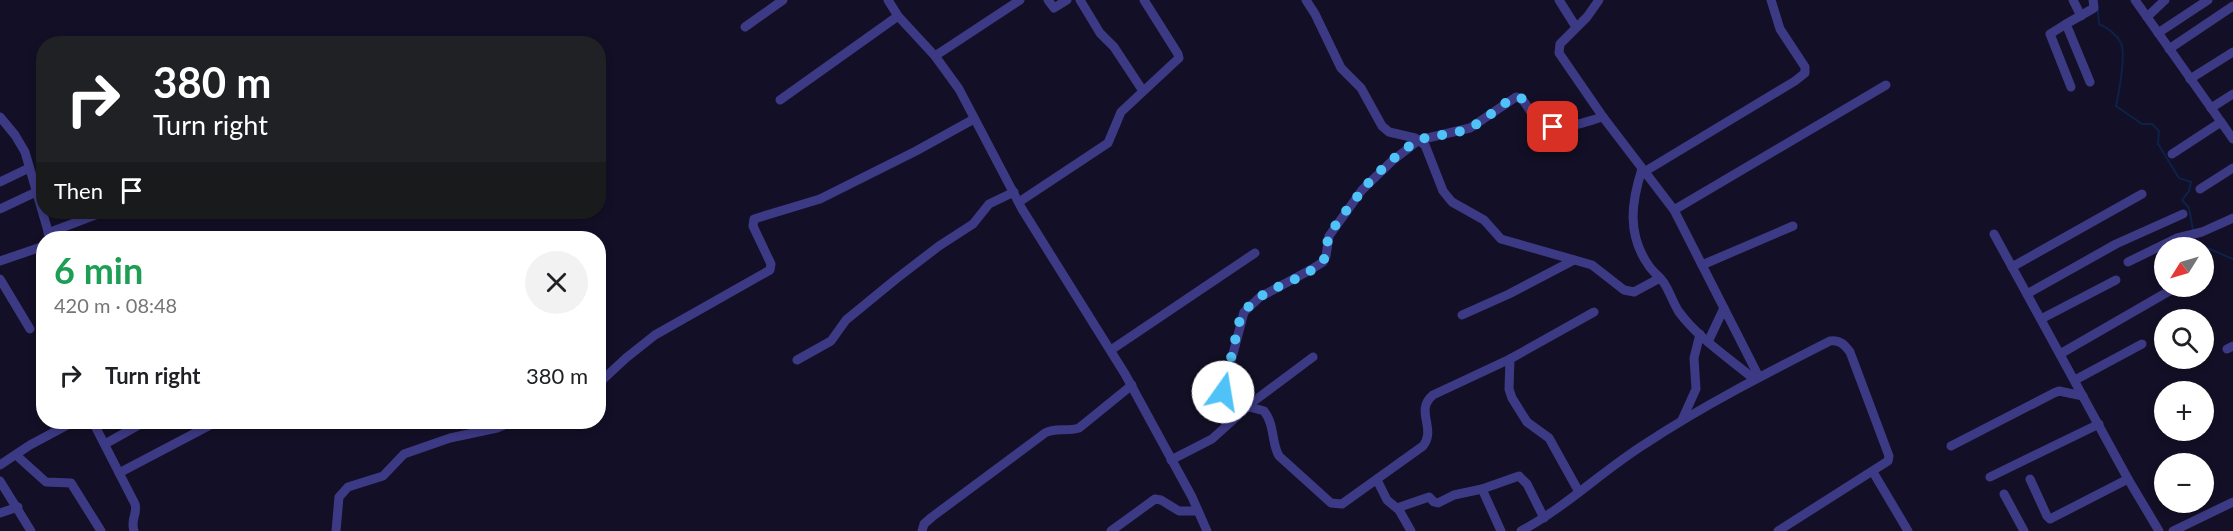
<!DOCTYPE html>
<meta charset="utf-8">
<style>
:root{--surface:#fff;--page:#f2f2f2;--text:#202124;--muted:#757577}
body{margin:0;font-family:Lato,sans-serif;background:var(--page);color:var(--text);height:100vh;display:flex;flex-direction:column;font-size:22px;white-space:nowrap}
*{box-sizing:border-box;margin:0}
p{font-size:20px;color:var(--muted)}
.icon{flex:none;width:33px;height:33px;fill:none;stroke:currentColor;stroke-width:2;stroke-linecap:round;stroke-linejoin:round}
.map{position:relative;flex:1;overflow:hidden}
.sheet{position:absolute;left:36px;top:231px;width:570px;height:198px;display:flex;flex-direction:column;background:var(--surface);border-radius:24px;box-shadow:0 3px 9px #0003}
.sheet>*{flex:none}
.top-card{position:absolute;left:36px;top:36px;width:570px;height:183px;border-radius:24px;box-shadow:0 3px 9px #0003;background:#202124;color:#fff;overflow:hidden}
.needle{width:39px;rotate:233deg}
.controls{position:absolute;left:2154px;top:237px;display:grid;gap:12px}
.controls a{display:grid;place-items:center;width:60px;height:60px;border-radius:50%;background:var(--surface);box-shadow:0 3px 9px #0003;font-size:30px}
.pin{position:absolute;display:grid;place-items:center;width:51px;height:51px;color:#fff;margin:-26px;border-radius:12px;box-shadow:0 3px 9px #0006}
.me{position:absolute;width:66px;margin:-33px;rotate:13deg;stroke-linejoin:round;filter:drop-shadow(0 0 4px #0008)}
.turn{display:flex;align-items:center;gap:21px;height:126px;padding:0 18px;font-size:27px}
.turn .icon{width:78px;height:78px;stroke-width:2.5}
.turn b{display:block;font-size:42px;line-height:51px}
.then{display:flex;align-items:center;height:57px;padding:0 18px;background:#0003;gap:12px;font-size:22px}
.round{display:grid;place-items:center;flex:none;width:63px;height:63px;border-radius:32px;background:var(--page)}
.head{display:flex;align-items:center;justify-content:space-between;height:102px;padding:0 18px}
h1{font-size:36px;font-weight:700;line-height:45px;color:#1e9e55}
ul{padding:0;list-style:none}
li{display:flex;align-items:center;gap:18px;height:84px;padding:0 18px}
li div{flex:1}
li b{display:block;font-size:22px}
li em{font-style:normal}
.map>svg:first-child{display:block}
</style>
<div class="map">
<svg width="2233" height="531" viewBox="0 0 2233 531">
<rect width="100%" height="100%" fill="#130f26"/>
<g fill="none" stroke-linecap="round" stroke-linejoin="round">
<!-- stream -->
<g stroke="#0c2248" stroke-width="2">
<path d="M 2097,0 L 2099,24 C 2108,28 2116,34 2121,43 C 2126,54 2119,93 2116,106 L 2142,124 L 2152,124 L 2159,131 L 2158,144 L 2179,178 L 2191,182 L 2189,191 L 2182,200 L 2189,208 L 2193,230"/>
<path d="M 2193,239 L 2205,247 L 2233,259"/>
</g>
<!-- minor -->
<g stroke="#3d3a85" stroke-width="9">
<path d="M 888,0 L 898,16 L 935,56 L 959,89 L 1022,209 L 1125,374 L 1192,497 L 1207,531"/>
<path d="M 1048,0 L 1054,8 L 1067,0"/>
<path d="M 1080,0 L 1100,33 L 1114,47 L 1143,91"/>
<path d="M 1306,0 L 1315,14 L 1341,68 L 1361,88 L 1382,126 L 1389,132 L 1415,138 L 1425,145 L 1443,191 L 1452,202 L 1484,220 L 1501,239 L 1592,265 L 1624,290 L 1634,292 L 1660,278"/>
<path d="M 1559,0 L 1576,27"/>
<path d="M 1599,0 L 1587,17 L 1560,44 L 1559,53 L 1603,117 L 1674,210 L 1759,377"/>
<path d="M 2073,0 L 2081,16"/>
<path d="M 2135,0 L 2233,139"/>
<path d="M 2147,17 L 2165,0"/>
<path d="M 2066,24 L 2050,34 L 2071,87"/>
<path d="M 745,27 L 783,0"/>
<path d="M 2158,33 L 2208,0"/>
<path d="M 2169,49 L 2233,6"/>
<path d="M 935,56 L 1020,0"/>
<path d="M 2190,79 L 2233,52"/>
<path d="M 2090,82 L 2066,24 L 2094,8 L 2093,0"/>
<path d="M 780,100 L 898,16"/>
<path d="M 2211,108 L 2233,94"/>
<path d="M 0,117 L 15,135 L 25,152 L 50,238"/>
<path d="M 2172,154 L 2221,122"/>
<path d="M 1642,169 C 1631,203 1627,235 1649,266 C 1653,272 1660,277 1664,283 C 1670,292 1673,303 1679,312 C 1698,338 1729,358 1754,379"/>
<path d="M 1644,172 L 1795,81 L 1805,73 L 1805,67 L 1780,29 L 1771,0"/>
<path d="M 0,182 L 29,168"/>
<path d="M 2200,189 L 2233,168"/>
<path d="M 1019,202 L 1108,143 L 1121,112 L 1179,58 L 1178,54 L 1144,0"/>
<path d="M 0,209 L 36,192"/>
<path d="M 1674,210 L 1886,85"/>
<path d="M 48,233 L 103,212"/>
<path d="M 1994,234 L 2128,479 L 2159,531"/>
<path d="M 0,261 L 44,246"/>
<path d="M 2128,262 L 2177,238 L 2202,232 L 2233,218"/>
<path d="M 1702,265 L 1793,226"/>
<path d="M 2012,267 L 2142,194"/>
<path d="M 0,279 L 30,329"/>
<path d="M 2027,294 L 2116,244 L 2183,214"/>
<path d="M 1594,312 L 1510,359 L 1433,395 C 1414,411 1437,428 1423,446 L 1342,504 L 1331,503 L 1279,456 C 1271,442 1275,425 1264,411 C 1251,407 1231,404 1223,392 L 1244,312 L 1260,297 L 1312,269 L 1323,262 L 1326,256 L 1329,236 L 1362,190 L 1392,161 L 1419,140 L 1470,128 L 1516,97 C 1525,99 1527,107 1532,114 C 1549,138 1580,123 1603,117"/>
<path d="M 1462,315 L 1509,294 L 1574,260"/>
<path d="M 2041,319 L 2116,280"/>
<path d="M 1708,342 L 1724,308"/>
<path d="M 2227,349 L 2233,346"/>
<path d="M 1111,350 L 1255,253"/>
<path d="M 2060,354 L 2178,286"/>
<path d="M 1510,359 L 1509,389 L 1512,398 L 1527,422 L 1549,438 L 1579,492"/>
<path d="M 797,360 L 831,341 L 846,320 L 896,279 L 939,246 L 973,224 L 989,204 L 1014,192"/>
<path d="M 2075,380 L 2142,344"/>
<path d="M 598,384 L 626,358 L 655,335 L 770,270 L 771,264 L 753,226 L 754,219 L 820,199 L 916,151 L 974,119"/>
<path d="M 1682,420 L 1696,389 L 1694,358 L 1700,334"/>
<path d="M 93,422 L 135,504 C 138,514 130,519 134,531"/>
<path d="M 105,444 L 144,422"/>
<path d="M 1951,446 L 2054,393 L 2059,391 L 2083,396"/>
<path d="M 16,455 L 46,482 L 71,483 L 101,531"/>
<path d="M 1171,460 L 1212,439 L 1254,401 L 1313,357"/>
<path d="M 0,465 L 30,445 L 73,422"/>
<path d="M 1873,472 L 1908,531"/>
<path d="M 119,473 L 216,422"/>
<path d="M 1990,477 L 2099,424"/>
<path d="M 2030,479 L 2047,516 L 2050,519 L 2128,479"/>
<path d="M 1377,480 L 1387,500 L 1399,510 L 1411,531"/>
<path d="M 0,481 L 31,531"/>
<path d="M 1482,489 L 1501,531"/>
<path d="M 2004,494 L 2024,531"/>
<path d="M 1397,508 L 1429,497 L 1434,502 L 1438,503 L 1454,495 L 1482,489 L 1519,476 L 1527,484 L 1544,518"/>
<path d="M 0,513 L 18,507"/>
<path d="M 336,531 L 339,497 L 348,487 L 383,476 L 404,454 L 450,438 L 497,428 L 511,422"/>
<path d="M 922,531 L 924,524 L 932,517 L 1045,433 C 1055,427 1067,432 1079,428 L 1132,385"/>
<path d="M 1111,531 L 1155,499 L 1161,500 L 1179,511 L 1198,511"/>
<path d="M 1521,531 C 1566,507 1602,471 1645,444 C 1704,405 1767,373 1830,341 C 1840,340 1844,344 1850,352 L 1889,456 L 1888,461 L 1778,531"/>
<path d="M 2173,531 L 2233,502"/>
</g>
</g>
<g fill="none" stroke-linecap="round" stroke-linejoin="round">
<!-- route -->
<path stroke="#4fc3f7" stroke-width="10" stroke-dasharray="0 18" d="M 1223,392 L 1240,319 C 1256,287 1297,285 1321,263 C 1329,255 1325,246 1329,237 C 1333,226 1352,204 1360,193 C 1370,179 1407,144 1422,139 C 1438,134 1456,135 1471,127 C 1487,120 1500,104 1516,97 L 1523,99 L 1536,119 L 1553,127"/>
</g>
</svg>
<div class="controls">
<a><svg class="needle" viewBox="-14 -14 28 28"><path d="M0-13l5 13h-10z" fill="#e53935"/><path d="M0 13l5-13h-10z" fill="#757577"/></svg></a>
<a><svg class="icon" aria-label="search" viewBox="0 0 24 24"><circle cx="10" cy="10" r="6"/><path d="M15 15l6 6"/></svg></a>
<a>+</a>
<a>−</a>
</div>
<div class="pin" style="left:1553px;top:127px;background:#d93025"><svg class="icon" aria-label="arrive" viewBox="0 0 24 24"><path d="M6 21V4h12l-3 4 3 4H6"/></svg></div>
<svg class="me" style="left:1223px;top:392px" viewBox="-20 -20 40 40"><circle r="19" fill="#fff"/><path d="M0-13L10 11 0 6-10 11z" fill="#4fc3f7"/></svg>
<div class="top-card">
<div class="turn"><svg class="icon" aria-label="right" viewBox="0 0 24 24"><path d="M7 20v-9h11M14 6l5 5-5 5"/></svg><div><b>380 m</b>Turn right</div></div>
<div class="then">Then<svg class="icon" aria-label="arrive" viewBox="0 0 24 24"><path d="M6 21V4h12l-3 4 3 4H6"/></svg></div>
</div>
<section class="sheet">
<div class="head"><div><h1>6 min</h1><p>420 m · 08:48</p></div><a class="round"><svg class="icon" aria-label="close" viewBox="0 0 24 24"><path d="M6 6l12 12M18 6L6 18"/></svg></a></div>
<ul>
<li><svg class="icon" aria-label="right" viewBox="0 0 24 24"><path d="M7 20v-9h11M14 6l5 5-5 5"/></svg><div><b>Turn right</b></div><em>380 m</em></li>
</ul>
</section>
</div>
